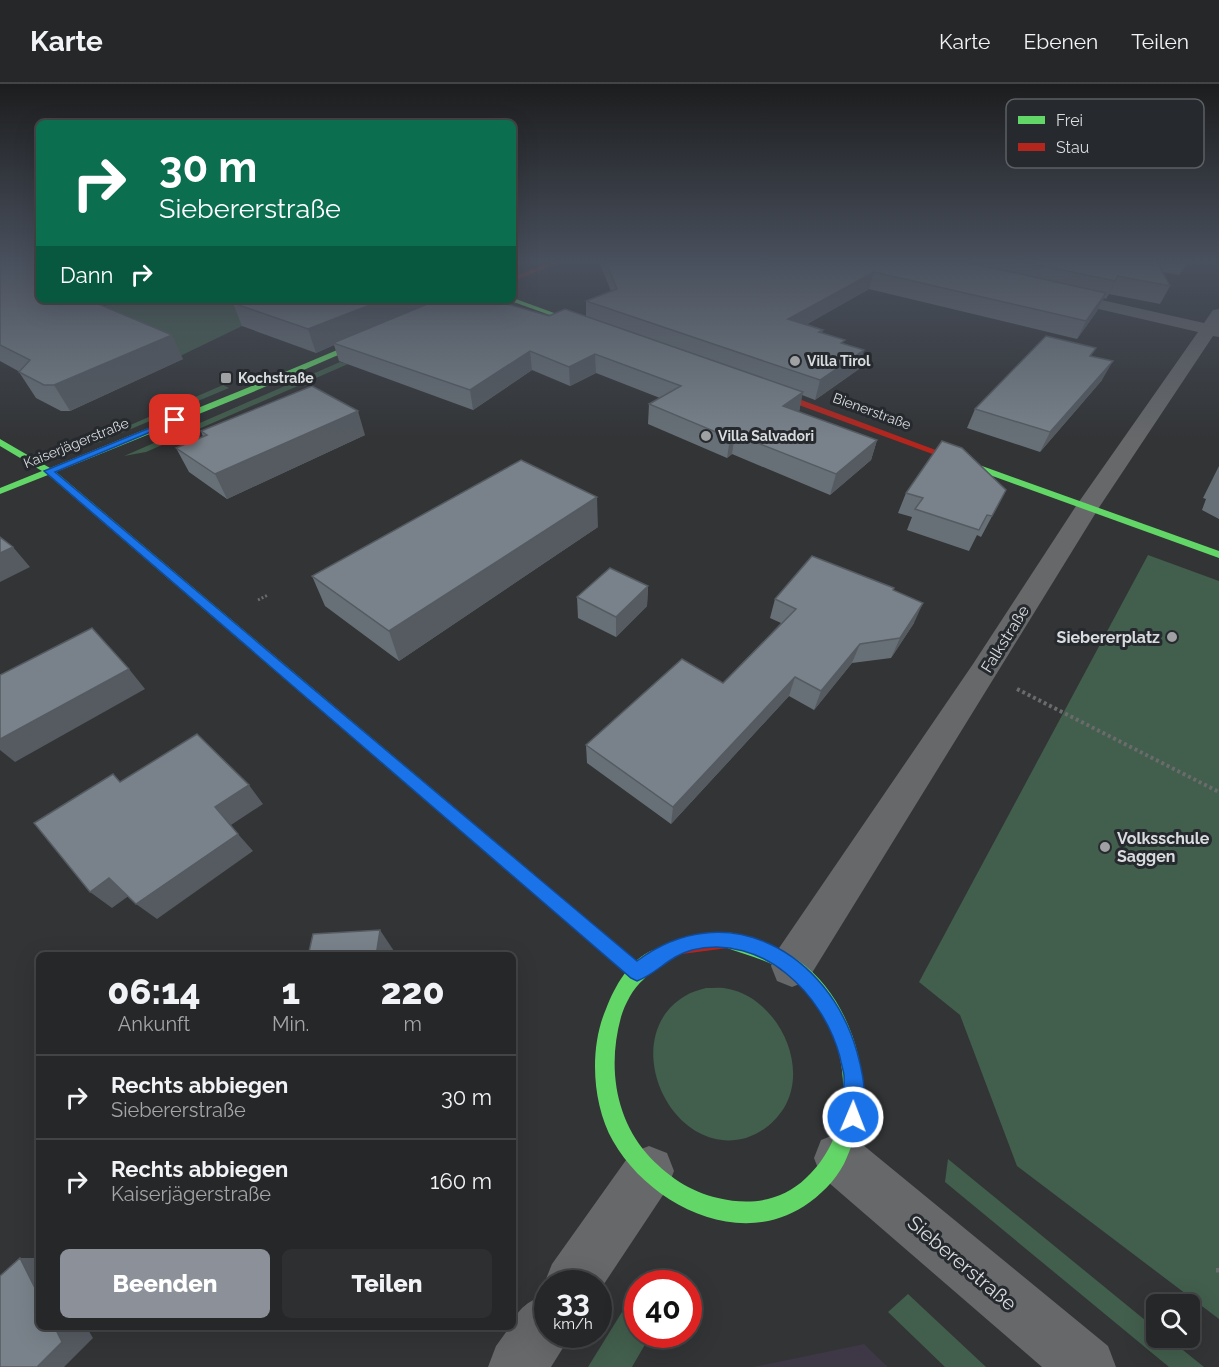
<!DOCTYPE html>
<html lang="de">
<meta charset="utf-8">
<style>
:root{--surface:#262728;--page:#2e2f30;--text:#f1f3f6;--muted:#a4a5a8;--line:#424445;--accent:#8c9099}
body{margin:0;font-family:Raleway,sans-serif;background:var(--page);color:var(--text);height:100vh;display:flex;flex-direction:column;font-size:22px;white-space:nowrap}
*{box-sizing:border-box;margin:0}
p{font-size:20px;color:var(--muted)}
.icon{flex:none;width:33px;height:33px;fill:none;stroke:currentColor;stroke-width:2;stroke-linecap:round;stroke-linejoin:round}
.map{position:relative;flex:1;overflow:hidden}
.drawer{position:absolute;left:36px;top:868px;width:480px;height:378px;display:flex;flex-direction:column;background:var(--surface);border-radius:9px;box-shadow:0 6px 24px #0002,0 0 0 2px var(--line)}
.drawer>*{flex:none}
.top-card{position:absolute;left:36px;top:36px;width:480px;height:183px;border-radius:9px;box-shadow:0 6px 24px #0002,0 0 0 2px var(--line);background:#0b6e4f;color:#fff;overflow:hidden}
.buttons{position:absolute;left:1146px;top:1210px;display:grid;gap:12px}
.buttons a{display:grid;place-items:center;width:54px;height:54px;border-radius:9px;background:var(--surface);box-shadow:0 6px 24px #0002,0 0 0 2px var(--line);font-size:30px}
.speed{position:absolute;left:534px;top:1186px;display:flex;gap:12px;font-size:30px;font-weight:700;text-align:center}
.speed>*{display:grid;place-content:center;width:78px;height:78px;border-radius:50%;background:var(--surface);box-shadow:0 6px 24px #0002,0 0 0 2px var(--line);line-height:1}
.speed small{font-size:15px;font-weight:400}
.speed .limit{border:9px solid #d22;background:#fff;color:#111}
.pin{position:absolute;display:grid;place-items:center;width:51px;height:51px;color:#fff;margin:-26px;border-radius:12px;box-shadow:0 3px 9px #0006}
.me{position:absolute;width:66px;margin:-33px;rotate:1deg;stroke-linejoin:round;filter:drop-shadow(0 0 4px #0008)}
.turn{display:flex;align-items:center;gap:21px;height:126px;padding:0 24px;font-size:27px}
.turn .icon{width:78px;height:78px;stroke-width:2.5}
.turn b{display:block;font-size:42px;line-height:51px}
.then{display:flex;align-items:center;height:57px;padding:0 24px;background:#0003;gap:12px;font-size:22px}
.eta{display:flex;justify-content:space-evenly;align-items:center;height:102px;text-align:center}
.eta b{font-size:36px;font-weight:800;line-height:42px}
.button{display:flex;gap:12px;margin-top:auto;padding:12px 24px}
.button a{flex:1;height:69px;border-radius:9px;background:var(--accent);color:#fff;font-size:24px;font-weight:800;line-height:69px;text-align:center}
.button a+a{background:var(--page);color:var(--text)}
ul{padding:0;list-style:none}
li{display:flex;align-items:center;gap:18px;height:84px;padding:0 24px;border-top:2px solid var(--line)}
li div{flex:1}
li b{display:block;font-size:22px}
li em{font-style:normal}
header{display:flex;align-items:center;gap:36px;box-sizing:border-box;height:84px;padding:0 30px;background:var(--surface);border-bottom:2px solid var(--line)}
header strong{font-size:28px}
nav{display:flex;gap:33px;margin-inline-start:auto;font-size:21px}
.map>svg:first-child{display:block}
</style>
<header>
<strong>Karte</strong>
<nav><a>Karte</a><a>Ebenen</a><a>Teilen</a></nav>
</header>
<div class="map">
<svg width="1219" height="1283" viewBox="0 0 1219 1283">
<rect width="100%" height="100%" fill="#323436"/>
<!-- commercial -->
<path fill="#3e3745" d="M 864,1260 L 888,1283 L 753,1283 Z"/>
<!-- green -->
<g fill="#425e4c">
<path d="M 123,216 L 296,216 L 178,273 L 80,230 Z"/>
<path d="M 340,278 L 348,280 L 146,368 L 124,372 Z"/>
<path d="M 223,301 L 229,304 L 95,360 L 91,358 Z"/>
<path d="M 1148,471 L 1219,497 L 1219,1235 L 1017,1082 L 960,931 L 919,898 Z"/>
<path d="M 706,904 C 713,904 722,903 729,905 C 777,915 810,981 784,1024 C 774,1039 763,1048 746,1054 C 670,1075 616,953 685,912 C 691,908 699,906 706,904 Z"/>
<path d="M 948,1075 L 1156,1245 L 1156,1254 L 1168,1254 L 1204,1283 L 1169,1283 L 945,1098 Z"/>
<path d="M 908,1210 L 986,1283 L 945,1283 L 888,1228 Z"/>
<path d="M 622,1228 L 637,1246 L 638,1251 L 642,1251 L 647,1257 L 632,1283 L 588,1283 Z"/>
</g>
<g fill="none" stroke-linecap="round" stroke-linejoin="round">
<!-- path-far2 -->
<path stroke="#6a6b6d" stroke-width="3" stroke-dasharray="2 2" stroke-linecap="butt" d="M 258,516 L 268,511"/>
<!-- path-far1 -->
<path stroke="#6a6b6d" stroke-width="4" stroke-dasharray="3 3" stroke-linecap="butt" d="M 1017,605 L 1219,708"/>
<!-- path -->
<path stroke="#6a6b6d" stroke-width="6" stroke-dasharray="4.5 4.5" stroke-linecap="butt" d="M 1219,1184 L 1219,1192"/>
<!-- street -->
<g fill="#66686a" fill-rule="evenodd">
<path d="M 1057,206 L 1204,239 L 1213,226 L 1219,225 L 1219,253 L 1213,252 L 1100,422 L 807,897 L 792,903 L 777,897 L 771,882 L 777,867 L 973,580 L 1076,422 L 1198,248 L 1051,214 L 1049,211 Z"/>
<path d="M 839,1049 L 857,1056 L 1108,1262 L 1116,1283 L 1042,1283 L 821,1092 L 814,1074 L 821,1056 Z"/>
<path d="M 649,1062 L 667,1069 L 674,1087 L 667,1105 L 598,1209 L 598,1200 L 548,1200 L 548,1208 L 544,1200 L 552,1180 L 631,1069 Z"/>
<path d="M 548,1209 L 548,1251 L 571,1251 L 551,1283 L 488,1283 L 496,1262 L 509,1244 L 513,1244 C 513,1225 533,1215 548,1209 Z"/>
</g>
<!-- fast -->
<g fill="#63d668" fill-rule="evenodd">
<path d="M 513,214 L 598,245 L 600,246 L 594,247 L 511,217 Z"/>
<path d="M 456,216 L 465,216 L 253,308 L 56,388 L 535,791 L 537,796 L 535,801 L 529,803 L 523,801 L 48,391 L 0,410 L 0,404 L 42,387 L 0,362 L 0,355 L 50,384 L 247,304 Z"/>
<path d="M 976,382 L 982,382 L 1219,467 L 1219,474 L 976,386 Z"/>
<path d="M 728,848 C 753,854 778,862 799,877 C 842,907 866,970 863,1021 C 861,1040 854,1056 847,1073 C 840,1091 825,1107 810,1118 C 743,1168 650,1122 613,1057 C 592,1020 589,964 606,925 C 615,902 629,876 653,866 L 659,869 L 662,875 C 658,884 650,888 644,895 C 633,904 625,920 621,933 C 608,980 614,1032 647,1070 C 666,1091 690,1108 718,1114 C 751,1122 782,1117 806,1094 C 865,1040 850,936 788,890 C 768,875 745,871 722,862 L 719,856 L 722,850 Z"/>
</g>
<!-- jam -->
<g fill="#b3261e" fill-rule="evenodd">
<path d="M 558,176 L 566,176 L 513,197 L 513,193 Z"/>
<path d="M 755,301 L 761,301 L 984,384 L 976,386 L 755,305 Z"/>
<path d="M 529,789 L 535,791 L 643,882 L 646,888 L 643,894 L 637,897 L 631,894 L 523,801 L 521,796 L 523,791 Z"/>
<path d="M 728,848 L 734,850 L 737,856 L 734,862 L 728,864 L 682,870 L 653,884 L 647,881 L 644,875 L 647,869 L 681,854 Z"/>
</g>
</g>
<!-- wall -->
<g fill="#687077">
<path d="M 0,176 L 39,216 L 111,216 L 98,220 L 183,275 L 70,327 L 61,327 L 36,314 L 19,288 L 20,288 L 0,277 Z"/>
<path d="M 598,176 L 1191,176 L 1179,191 L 1163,188 L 1170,202 L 1160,220 L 1109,210 L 1106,215 L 1104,214 L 1097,227 L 1077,255 L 869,205 L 807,240 L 823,246 L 822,249 L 844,260 L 859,285 L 815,316 L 802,311 L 799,328 L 877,356 L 871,376 L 830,411 L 732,370 L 727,374 L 648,340 L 649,320 L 660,314 L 596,289 L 570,302 L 532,286 L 473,326 L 339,277 L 334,261 L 316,269 L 242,242 L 233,219 L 586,232 L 586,217 L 611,207 Z"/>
<path d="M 1091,272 L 1102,296 L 1040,368 L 967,344 L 975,325 Z"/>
<path d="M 201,347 L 365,351 L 227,415 L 189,388 L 176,364 L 203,353 Z"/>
<path d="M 1219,382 L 1219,435 L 1202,426 L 1206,415 L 1203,414 Z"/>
<path d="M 1006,406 L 981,453 L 977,451 L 969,467 L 907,446 L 912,433 L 898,429 L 906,409 Z"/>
<path d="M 598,443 L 399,577 L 325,522 L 312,492 Z"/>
<path d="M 648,502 L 647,522 L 616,553 L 578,534 L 577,513 Z"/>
<path d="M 893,506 L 914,539 L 891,574 L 852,579 L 814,626 L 789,612 L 671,740 L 587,679 L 586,661 L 723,599 L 781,539 L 770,534 L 775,515 Z"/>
</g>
<!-- shaded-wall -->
<g fill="#555b61">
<path d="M 1187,176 L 1191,176 L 1179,191 Z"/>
<path d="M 874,188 L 869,205 L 785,253 L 788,235 Z"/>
<path d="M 1118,192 L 1109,210 L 1106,215 L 1115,197 Z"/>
<path d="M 1106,209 L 1097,227 L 1077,255 L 1086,237 Z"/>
<path d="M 68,216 L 111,216 L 74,228 Z"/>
<path d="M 383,216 L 439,216 L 333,259 L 334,261 L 316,269 L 308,245 Z"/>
<path d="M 172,251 L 183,275 L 70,327 L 54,301 Z"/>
<path d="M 864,266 L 859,285 L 815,316 L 820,296 Z"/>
<path d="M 530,267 L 532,286 L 473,326 L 470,306 Z"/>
<path d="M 595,270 L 596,289 L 570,302 L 569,283 Z"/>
<path d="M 1113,277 L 1102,296 L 1040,368 L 1050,348 Z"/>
<path d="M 803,308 L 799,328 L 783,322 Z"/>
<path d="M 358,327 L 365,351 L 227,415 L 215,390 Z"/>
<path d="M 735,350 L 732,370 L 727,374 L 730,354 Z"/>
<path d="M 877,356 L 871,376 L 830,411 L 836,390 Z"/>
<path d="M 597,413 L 598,443 L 399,577 L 389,547 Z"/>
<path d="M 13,463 L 30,483 L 0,498 L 0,469 Z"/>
<path d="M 648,502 L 647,522 L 616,553 L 616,533 Z"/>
<path d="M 923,519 L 914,539 L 891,574 L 900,554 Z"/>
<path d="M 860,560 L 852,579 L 814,626 L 821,607 Z"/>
<path d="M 129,585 L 145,605 L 15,678 L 0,666 L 0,655 Z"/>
<path d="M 795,593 L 789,612 L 671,740 L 673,723 Z"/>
<path d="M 249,701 L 263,720 L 231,741 L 215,723 Z"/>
<path d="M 238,750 L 253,767 L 157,835 L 136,820 Z"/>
<path d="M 109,794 L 130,811 L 112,824 L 90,808 Z"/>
<path d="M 380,846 L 394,867 L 394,872 L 376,872 Z"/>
<path d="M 20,1174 L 39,1174 L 39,1212 Z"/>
<path d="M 55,1244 L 87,1244 L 93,1254 L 64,1283 L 37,1283 Z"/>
</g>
<!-- building -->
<g fill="#79828a" stroke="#555b61" stroke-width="1.5">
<path d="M 0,176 L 39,176 L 39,216 L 89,216 L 172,251 L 54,301 L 44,301 L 19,288 L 30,276 L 0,261 Z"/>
<path d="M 605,176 L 957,176 L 1106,209 L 1086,237 L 874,188 L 788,235 L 823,246 L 819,248 L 845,256 L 841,259 L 864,266 L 820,296 L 586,217 L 617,205 Z"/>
<path d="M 1015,176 L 1156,176 L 1170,202 L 1118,192 L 1115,197 Z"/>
<path d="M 241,216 L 383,216 L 308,245 L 233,219 Z"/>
<path d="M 437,216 L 493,216 L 549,232 L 565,225 L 803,308 L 783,322 L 877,356 L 836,390 L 735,350 L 730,354 L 649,320 L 681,302 L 595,270 L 569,283 L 530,267 L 470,306 L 333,259 Z"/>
<path d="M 1046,252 L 1096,264 L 1090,272 L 1113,277 L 1050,348 L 975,325 Z"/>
<path d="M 312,302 L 358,327 L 215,390 L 176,364 L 207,351 L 201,347 Z"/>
<path d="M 942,357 L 962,364 L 1006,406 L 992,432 L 987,431 L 979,446 L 915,425 L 923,414 L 906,409 Z"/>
<path d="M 521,376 L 597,413 L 389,547 L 312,492 Z"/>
<path d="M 0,453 L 13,463 L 0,469 Z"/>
<path d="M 812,472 L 894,504 L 893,506 L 923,519 L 900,554 L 860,560 L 821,607 L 795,593 L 673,723 L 586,661 L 682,575 L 723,599 L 796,525 L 775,515 Z"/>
<path d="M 610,484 L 648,502 L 616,533 L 577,513 Z"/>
<path d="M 92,544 L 129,585 L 0,655 L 0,591 Z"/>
<path d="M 197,650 L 249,701 L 215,723 L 238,750 L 136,820 L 109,794 L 90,808 L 34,739 L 113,690 L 120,698 Z"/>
<path d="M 380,846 L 376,872 L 308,872 L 313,850 Z"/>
<path d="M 20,1174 L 39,1212 L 39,1244 L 55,1244 L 62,1258 L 37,1283 L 0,1283 L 0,1192 Z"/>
</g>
<!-- sky -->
<linearGradient id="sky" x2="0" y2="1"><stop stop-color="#1c1d1e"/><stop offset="0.5" stop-color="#49505d"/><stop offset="1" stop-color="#49505d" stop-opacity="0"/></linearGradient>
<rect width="1219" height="355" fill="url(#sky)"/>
<!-- route -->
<path fill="#1a73e8" stroke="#114b97" stroke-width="1.5" d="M 172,335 L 179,336 L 55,388 L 637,877 C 727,810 829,869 857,968 C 863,989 869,1019 860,1040 L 853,1043 L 846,1040 C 839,1025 845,1007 844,991 C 843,985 841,979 840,973 C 823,910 763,849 692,866 C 669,872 658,889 637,897 L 631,894 L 44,387 Z"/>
<!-- markers -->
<g fill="#9fa1a3" stroke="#262a2e" stroke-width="2">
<circle cx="795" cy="277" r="6"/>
<rect x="220" y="288" width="12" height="12" rx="3"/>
<circle cx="706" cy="352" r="6"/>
<circle cx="1172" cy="553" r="6"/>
<circle cx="1105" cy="763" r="6"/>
</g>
<g text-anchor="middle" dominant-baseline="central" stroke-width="6" stroke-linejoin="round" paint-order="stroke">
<!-- far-poi labels -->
<g font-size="14" font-weight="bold" fill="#d9dcde" stroke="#262a2e" text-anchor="start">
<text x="807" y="277">Villa Tirol</text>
<text x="238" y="294">Kochstraße</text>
<text x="718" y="352">Villa Salvadori</text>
</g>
<!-- far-street labels -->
<g font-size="14" fill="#d9dcde" stroke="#262a2e">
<text transform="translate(872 327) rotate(20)">Bienerstraße</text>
<text transform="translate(76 359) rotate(-22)">Kaiserjägerstraße</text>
</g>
<!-- poi labels -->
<g font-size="16" font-weight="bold" fill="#d9dcde" stroke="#262a2e" text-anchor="end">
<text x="1160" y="553">Siebererplatz</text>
<text x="1117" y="754" text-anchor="start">Volksschule<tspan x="1117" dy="18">Saggen</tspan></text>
</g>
<!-- street labels -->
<g font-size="16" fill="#d9dcde" stroke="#262a2e">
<text transform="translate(1005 555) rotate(-58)">Falkstraße</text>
</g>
<!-- near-street labels -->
<g font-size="20" fill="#d9dcde" stroke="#262a2e">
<text transform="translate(962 1179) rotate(40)">Siebererstraße</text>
</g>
</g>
<!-- legend -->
<rect x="1006" y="15" width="198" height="69" rx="9" fill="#262a2e" stroke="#5c5f63" stroke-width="1.5"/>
<rect x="1018" y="32" width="27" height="8" fill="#63d668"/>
<rect x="1018" y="59" width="27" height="8" fill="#b3261e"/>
<g font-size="16" fill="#d9dcde">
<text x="1056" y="42">Frei</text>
<text x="1056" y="69">Stau</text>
</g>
</svg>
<div class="buttons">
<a><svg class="icon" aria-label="search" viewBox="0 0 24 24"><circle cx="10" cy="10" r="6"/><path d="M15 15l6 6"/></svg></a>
</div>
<div class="speed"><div>33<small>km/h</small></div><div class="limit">40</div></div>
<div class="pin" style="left:175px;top:336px;background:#d93025"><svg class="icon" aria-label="arrive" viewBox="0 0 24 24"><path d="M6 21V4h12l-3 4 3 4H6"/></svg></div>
<svg class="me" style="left:853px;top:1033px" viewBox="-20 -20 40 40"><circle r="17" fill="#1a73e8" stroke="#fff" stroke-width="3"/><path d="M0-11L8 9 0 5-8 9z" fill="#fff"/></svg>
<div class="top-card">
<div class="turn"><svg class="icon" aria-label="right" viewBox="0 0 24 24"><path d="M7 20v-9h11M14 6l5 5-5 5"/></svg><div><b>30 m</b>Siebererstraße</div></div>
<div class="then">Dann<svg class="icon" aria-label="right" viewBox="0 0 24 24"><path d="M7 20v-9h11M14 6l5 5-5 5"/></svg></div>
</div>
<section class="drawer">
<div class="eta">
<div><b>06:14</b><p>Ankunft</p></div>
<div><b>1</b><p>Min.</p></div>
<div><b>220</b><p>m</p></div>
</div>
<ul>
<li><svg class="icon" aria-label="right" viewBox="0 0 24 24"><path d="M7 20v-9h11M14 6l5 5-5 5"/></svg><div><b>Rechts abbiegen</b><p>Siebererstraße</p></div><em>30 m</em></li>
<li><svg class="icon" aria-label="right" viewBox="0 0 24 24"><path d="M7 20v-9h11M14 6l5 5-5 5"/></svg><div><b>Rechts abbiegen</b><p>Kaiserjägerstraße</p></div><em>160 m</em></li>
</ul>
<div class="button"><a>Beenden</a><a>Teilen</a></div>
</section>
</div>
